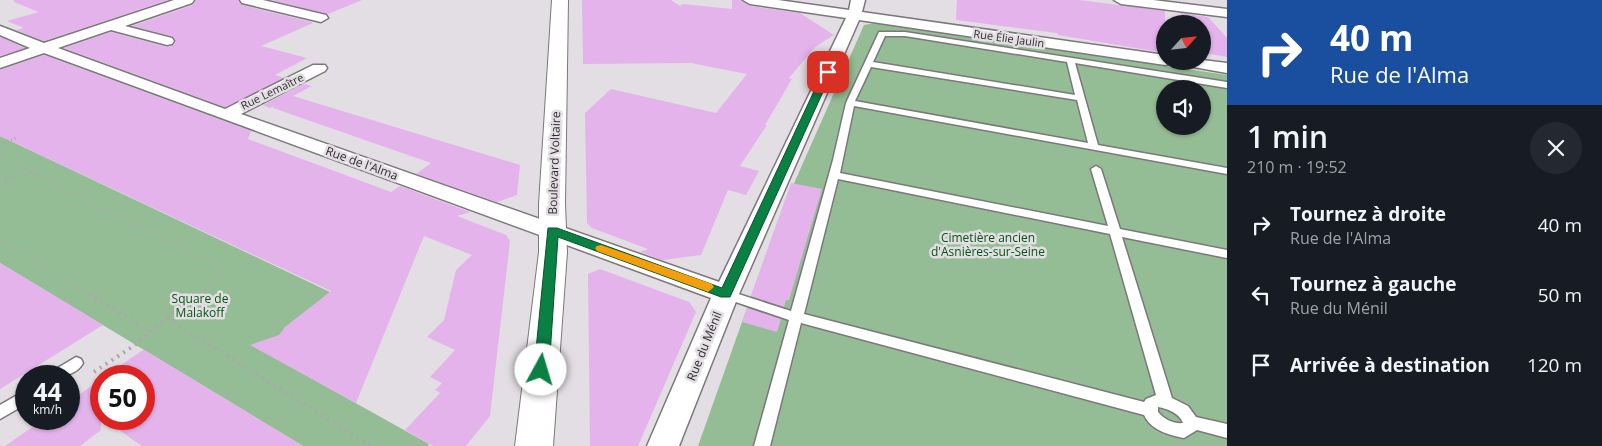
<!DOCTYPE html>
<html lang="fr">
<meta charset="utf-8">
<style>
:root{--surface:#171b24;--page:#242831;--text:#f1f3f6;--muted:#9ea1a6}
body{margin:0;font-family:"Open Sans",sans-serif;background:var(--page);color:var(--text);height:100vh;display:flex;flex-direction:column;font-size:19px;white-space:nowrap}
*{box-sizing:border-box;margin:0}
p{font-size:16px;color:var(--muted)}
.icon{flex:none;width:28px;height:28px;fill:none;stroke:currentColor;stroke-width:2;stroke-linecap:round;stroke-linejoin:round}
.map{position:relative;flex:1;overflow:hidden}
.sheet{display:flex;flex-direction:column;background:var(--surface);width:375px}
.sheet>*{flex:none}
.top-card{background:#1a4fa0;color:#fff;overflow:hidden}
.needle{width:32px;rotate:63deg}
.buttons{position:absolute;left:1156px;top:15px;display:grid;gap:10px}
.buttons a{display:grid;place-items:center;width:55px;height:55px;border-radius:50%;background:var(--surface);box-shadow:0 1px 4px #0004;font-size:25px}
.speed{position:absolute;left:15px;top:365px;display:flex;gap:10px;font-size:25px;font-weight:700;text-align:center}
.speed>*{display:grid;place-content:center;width:65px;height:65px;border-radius:50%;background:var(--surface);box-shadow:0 1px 4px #0004;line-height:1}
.speed small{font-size:12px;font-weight:400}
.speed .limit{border:8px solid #d22;background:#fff;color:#111}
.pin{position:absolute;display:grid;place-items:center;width:42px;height:42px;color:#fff;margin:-21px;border-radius:10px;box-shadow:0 2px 8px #0006}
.me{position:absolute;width:55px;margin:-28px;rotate:6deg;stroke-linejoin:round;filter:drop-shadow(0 0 4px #0008)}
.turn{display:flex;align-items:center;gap:18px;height:105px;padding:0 20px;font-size:22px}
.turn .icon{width:65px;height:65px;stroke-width:2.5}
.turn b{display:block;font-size:35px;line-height:42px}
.round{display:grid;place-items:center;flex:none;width:52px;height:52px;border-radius:26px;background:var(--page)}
.headline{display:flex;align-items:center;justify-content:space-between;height:85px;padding:0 20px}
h1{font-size:30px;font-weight:600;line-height:38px}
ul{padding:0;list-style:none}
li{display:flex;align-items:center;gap:15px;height:70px;padding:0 20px}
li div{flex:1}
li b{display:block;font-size:19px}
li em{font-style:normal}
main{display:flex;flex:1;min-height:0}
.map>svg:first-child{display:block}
</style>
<main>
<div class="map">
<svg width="1227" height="446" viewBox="0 0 1227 446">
<rect width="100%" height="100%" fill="#e3dee3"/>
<!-- green -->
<g fill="#95bd95" fill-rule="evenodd">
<path d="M 875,23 L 1227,75 L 1227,446 L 698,446 L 780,215 L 864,25 ZM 1165,89 L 1202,89 L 1202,126 L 1165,126 Z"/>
<path d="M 0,136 L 330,292 L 293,326 L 286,326 L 282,334 L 257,348 L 429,444 L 428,446 L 303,446 L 0,263 Z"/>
</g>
<!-- building -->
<g fill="#e4b3ec">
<path d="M 14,0 L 168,0 L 44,41 L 16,30 L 24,28 L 7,21 L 39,12 L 14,2 Z"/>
<path d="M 196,0 L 238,0 L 242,5 L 311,22 L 313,23 L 261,46 L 307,58 L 275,75 L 284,78 L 225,107 L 64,48 L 111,32 L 167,47 L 172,46 L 176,42 L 172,36 L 132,26 L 193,5 Z"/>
<path d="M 271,0 L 362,0 L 328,14 Z"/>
<path d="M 582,0 L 671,0 L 680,6 L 683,4 L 732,9 L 732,0 L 741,0 L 750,6 L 800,13 L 834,35 L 815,47 L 789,78 L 792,79 L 765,125 L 767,125 L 740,166 L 759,171 L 746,195 L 728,190 L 701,255 L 662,260 L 640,252 L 648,249 L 592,228 L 587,223 L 585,113 L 611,89 L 716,113 L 747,74 L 691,63 L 583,64 Z"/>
<path d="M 957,0 L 1079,0 L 1165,11 L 1165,53 L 1058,35 L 1057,33 L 956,20 Z"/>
<path d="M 1180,13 L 1208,17 L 1227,38 L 1227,57 L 1204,53 L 1202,24 L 1186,24 Z"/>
<path d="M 0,37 L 25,48 L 0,56 Z"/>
<path d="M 44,55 L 251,131 L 248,139 L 391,192 L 400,186 L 470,212 L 457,216 L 506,235 L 510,241 L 490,416 L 466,446 L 433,446 L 405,430 L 440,393 L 435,390 L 442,383 L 430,377 L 455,350 L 427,337 L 444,320 L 456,270 L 472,255 L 424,236 L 356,403 L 250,345 L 279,335 L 285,327 L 331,291 L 0,136 L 0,70 Z"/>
<path d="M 304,84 L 312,86 L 293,96 L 520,165 L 517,195 L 497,202 L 416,174 L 431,163 L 273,108 L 273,106 L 270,108 L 263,105 Z"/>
<path d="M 791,183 L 822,189 L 789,300 L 786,300 L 784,307 L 751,296 Z"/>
<path d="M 0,263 L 103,325 L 0,389 Z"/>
<path d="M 600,269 L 689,302 L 696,312 L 638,446 L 590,446 L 588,274 Z"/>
<path d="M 747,308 L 781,319 L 777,332 L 742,322 Z"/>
<path d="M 143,350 L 144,350 L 303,446 L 142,446 L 103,419 L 144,419 L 144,376 L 105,376 Z"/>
<path d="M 101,379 L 101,430 L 80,446 L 5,446 L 44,419 L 69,419 L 69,402 Z"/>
</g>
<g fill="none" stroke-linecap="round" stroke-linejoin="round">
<defs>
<g id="lane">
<path d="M 879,32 L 905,32 L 1227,82 L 1227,88 L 1075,63 L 1098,145 L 1227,168 L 1227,174 L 854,106 L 840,173 L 1108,226 L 1091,169 L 1096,166 L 1101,169 L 1120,229 L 1227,250 L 1227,258 L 1122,237 L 1172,398 L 1188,406 L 1196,417 L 1227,424 L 1227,438 L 1197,430 L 1184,438 C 1168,435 1151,430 1144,415 L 801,323 L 770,446 L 754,446 L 789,320 L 721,297 L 720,294 L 721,291 L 726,290 L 791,311 L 833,160 L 846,103 ZM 885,36 L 905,36 L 1067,62 L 1075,95 L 873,62 ZM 871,67 L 1077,100 L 1088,143 L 855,101 ZM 838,179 L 1110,234 L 1156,395 L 1146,399 L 1144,402 L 804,314 ZM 1158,407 C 1168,409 1179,413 1183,423 C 1173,424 1164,419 1158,412 Z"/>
<path d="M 76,357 L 81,359 L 83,363 C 76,376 62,376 49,376 L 51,372 Z"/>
<path d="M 26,390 L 26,404 L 0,419 L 0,405 Z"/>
</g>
<g id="street">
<path d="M 174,0 L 194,0 L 192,3 L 125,26 L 172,38 L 174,41 L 172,44 L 167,45 L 111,30 L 58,48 L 225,109 L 313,65 L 325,65 L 327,68 L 325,71 L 241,114 L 719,282 L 846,18 L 750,4 L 743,0 L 778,0 L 849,10 L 851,0 L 865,0 L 862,12 L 1165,55 L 1165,61 L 1202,60 L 1227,63 L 1227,73 L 1171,63 L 1165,65 L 859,20 L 739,294 L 679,446 L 647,446 L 711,298 L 44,53 L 0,68 L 0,58 L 30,48 L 0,35 L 0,26 L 44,43 Z"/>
<path d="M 240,0 L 263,0 L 326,15 L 328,18 L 321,22 L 242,3 Z"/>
<path d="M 1114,0 L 1153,0 L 1227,9 L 1227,17 L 1121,4 Z"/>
</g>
<path id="secondary" d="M 552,0 L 568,0 L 565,204 L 567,252 L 553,446 L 515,446 L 539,252 L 539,204 Z"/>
</defs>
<!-- lane casing -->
<use href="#lane" stroke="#7b777b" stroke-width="3"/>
<!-- street casing -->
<use href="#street" stroke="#7b777b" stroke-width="3"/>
<!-- secondary casing -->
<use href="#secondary" stroke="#7b777b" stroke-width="2"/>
<!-- path-far2 -->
<g stroke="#aba7ab" stroke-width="2.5" stroke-dasharray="1 3" stroke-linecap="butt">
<path d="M 0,145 L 18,137"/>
<path d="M 0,156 L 37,175"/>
<path d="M 24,175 L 32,173"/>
</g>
<!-- path-far1 -->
<g stroke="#aba7ab" stroke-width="3" stroke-dasharray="1 4" stroke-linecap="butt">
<path d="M 35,174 L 228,271 L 196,296"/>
<path d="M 0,181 L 29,174"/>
<path d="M 0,241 L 91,296"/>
</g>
<!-- path -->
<g stroke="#aba7ab" stroke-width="4" stroke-dasharray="2 5" stroke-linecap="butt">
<path d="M 89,294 L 151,332"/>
<path d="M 167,318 L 198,294"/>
<path d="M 94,372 L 135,345 L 167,318 L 371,446"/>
</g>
<!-- lane -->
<use href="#lane" fill="#fff" fill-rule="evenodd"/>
<!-- street -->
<use href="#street" fill="#fff" fill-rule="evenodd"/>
<!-- secondary -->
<use href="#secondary" fill="#fff" fill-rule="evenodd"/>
</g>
<!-- route -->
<path fill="#0b8043" stroke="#07532c" d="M 828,70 L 832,72 L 730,297 L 721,297 L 558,237 L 549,370 L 546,374 L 541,376 L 536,374 L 534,370 L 548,228 L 557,228 L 722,288 L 823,72 Z"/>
<!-- slow -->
<path fill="#f59e0b" d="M 601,245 L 712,284 L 714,287 L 708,292 L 703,290 L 597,251 L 595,248 L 597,246 Z"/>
<g text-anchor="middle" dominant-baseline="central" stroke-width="5" stroke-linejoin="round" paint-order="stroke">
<!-- far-street labels -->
<g font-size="11" fill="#2e2c2e" stroke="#e3dee3">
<text transform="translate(1009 38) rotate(8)">Rue Élie Jaulin</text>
<text transform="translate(272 91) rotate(-26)">Rue Lemaître</text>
</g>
<!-- street labels -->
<g font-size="12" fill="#2e2c2e" stroke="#e3dee3">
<text transform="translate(362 163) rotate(20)">Rue de l'Alma</text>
<text transform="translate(554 163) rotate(-88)">Boulevard Voltaire</text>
<text transform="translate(704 346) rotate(-68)">Rue du Ménil</text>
</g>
<!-- park labels -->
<g font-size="12" fill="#005611" stroke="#e3dee3">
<text x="988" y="237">Cimetière ancien<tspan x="988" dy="14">d'Asnières-sur-Seine</tspan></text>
<text x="200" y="298">Square de<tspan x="200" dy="14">Malakoff</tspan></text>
</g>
</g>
</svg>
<div class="buttons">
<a><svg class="needle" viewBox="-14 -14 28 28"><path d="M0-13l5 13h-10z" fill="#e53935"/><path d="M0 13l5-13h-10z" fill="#9ea1a6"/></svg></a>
<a><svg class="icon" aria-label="sound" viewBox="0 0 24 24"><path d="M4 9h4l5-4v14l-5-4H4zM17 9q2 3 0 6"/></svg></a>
</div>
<div class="speed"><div>44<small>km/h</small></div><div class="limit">50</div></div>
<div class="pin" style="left:828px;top:72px;background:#d93025"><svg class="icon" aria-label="arrive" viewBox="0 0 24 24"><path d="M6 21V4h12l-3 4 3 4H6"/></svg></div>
<svg class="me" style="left:541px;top:370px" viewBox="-20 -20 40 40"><circle r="19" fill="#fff"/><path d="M0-13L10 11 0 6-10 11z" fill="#0b8043"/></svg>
</div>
<section class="sheet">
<div class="top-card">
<div class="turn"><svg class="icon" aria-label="right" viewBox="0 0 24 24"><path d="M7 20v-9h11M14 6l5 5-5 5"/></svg><div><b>40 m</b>Rue de l'Alma</div></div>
</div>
<div class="headline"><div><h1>1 min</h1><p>210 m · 19:52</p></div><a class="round"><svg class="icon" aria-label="close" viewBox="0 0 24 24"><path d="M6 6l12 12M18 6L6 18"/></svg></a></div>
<ul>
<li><svg class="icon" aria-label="right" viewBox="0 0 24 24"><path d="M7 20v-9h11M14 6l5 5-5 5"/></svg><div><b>Tournez à droite</b><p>Rue de l'Alma</p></div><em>40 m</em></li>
<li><svg class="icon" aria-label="left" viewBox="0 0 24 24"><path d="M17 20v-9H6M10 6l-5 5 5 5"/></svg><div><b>Tournez à gauche</b><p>Rue du Ménil</p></div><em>50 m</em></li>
<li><svg class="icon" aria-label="arrive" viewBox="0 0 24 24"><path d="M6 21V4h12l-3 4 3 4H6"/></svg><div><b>Arrivée à destination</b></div><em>120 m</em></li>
</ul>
</section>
</main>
